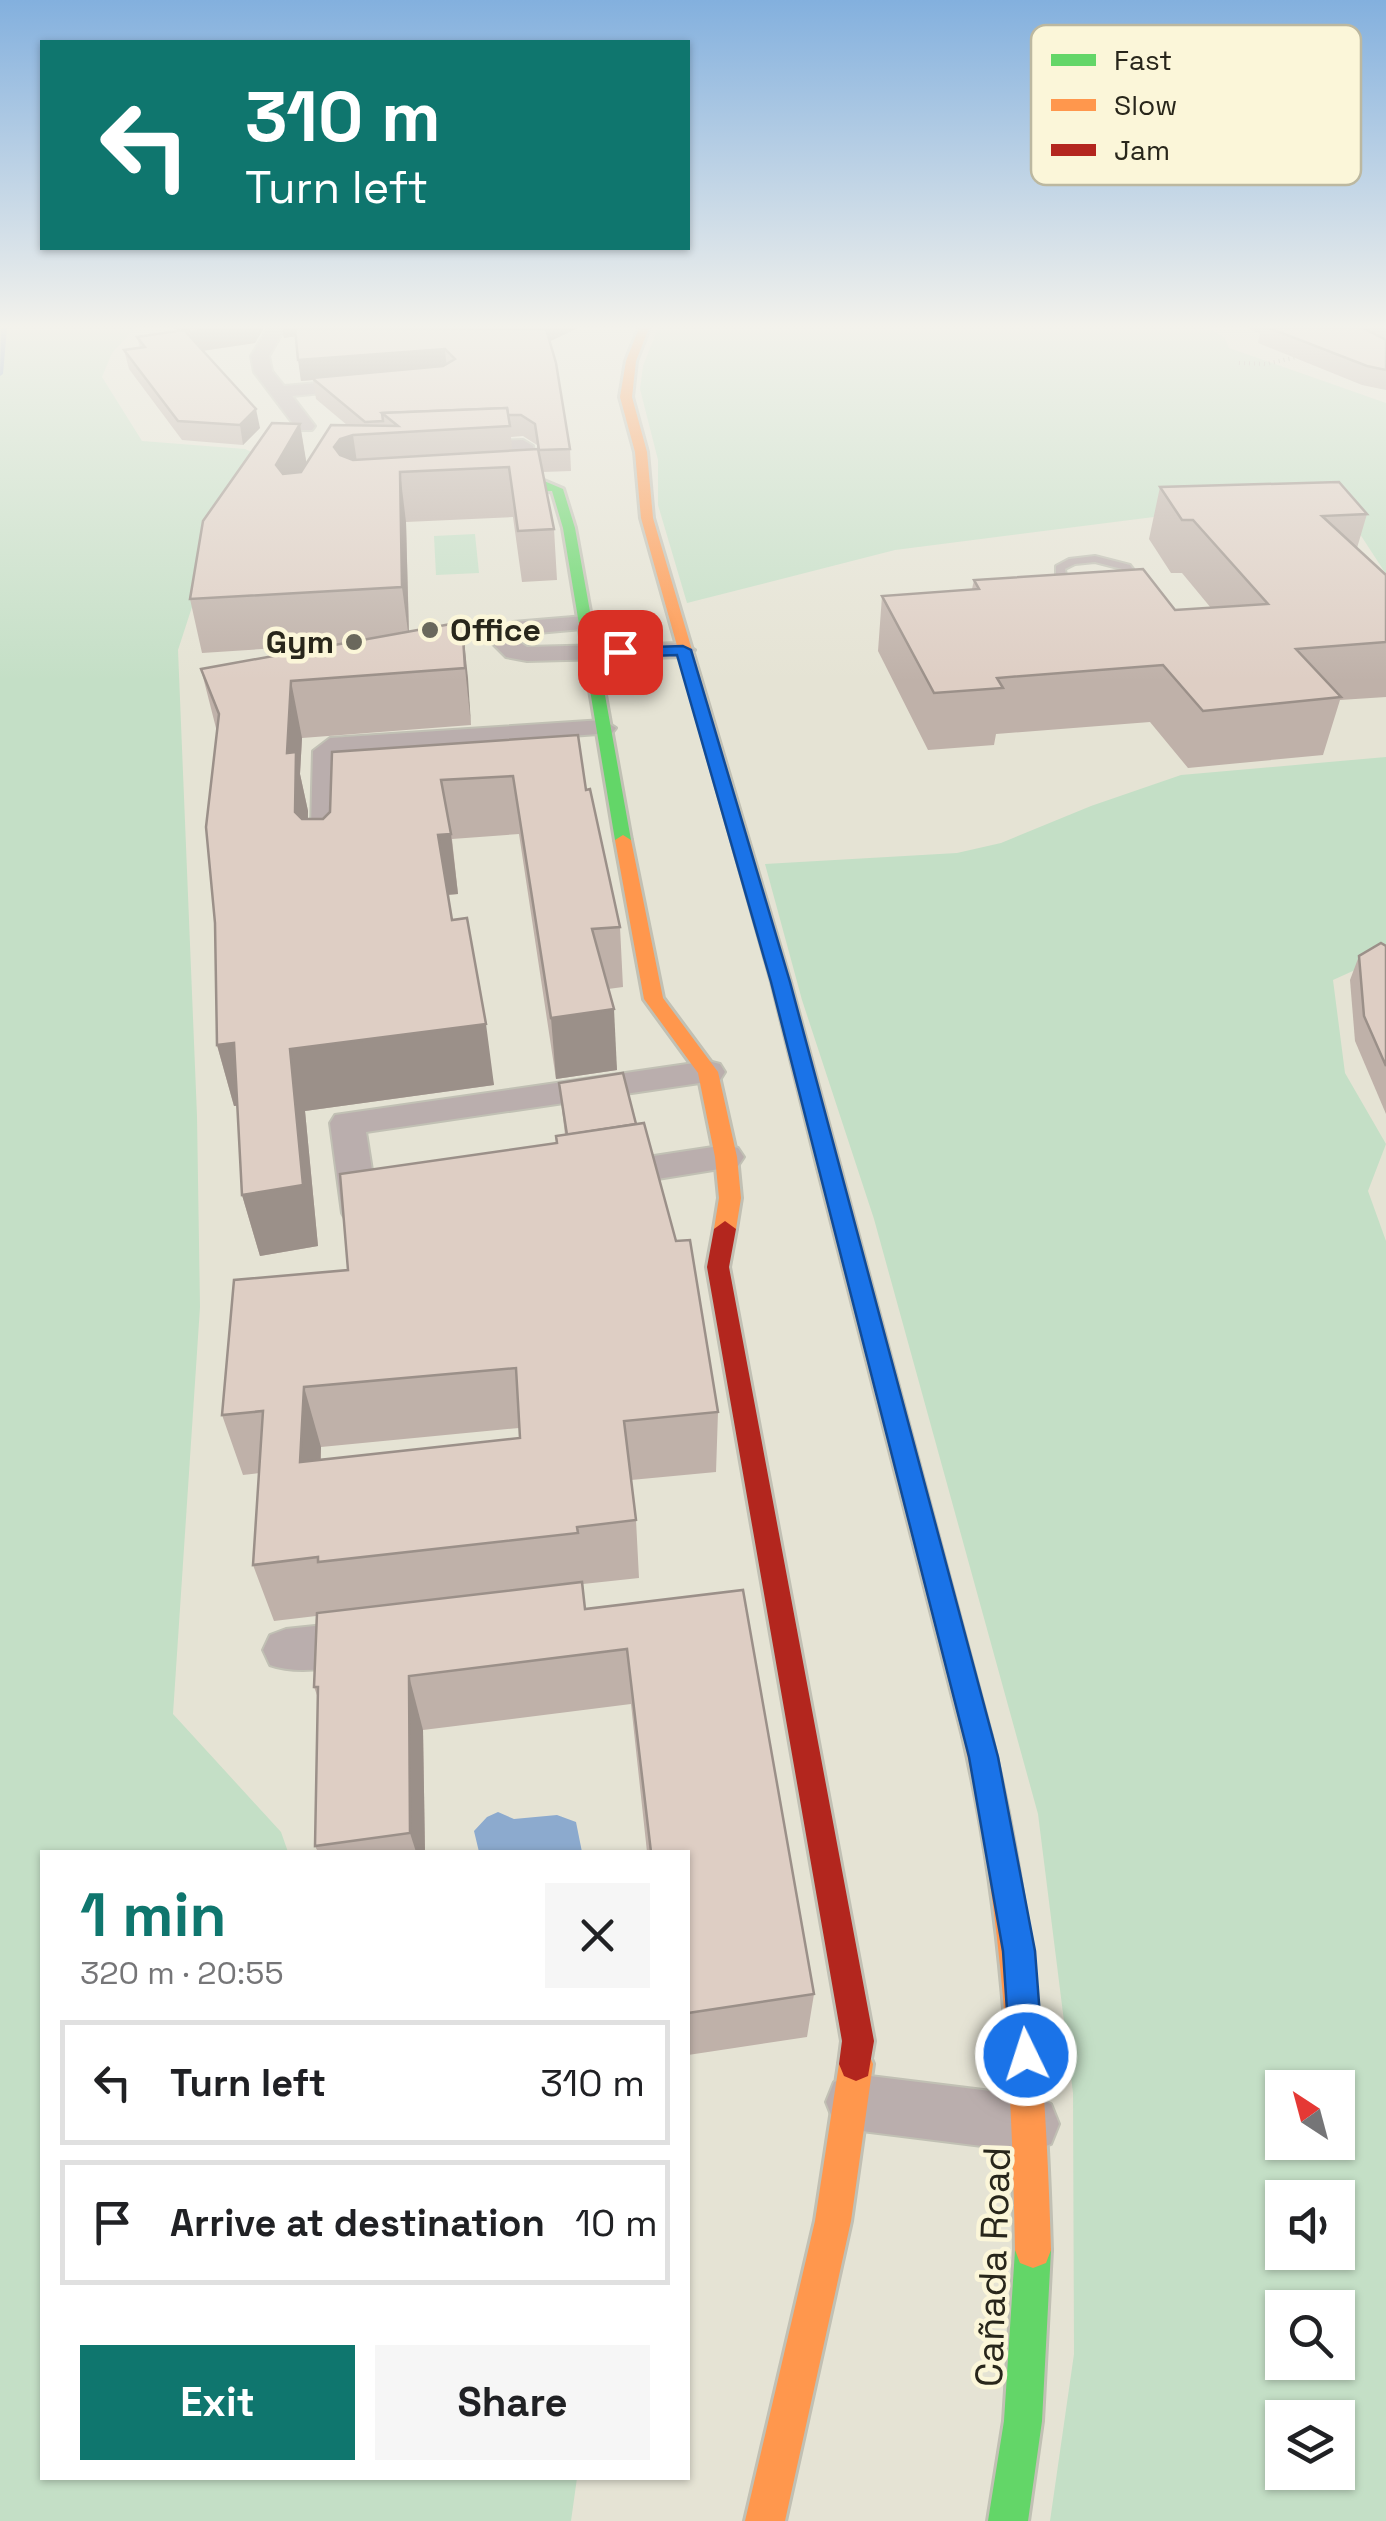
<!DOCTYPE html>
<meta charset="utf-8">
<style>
:root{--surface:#fff;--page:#f6f6f6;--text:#202124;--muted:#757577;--line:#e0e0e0;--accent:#0f766e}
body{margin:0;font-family:"Space Grotesk",sans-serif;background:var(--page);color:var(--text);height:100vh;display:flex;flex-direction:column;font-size:38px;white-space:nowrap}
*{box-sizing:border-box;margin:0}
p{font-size:32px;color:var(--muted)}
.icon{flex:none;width:55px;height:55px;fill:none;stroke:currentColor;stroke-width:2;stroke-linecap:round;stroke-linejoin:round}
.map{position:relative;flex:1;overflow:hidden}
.side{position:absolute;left:40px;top:1850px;width:650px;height:630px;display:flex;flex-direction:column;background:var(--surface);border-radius:0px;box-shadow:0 2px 8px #0004}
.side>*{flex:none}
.hud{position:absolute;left:40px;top:40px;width:650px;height:210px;border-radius:0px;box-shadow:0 2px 8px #0004;background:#0f766e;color:#fff;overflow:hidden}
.needle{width:65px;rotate:324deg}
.tools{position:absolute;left:1265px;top:2070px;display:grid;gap:20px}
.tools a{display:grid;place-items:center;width:90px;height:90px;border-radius:0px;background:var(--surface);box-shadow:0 2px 8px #0004;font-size:50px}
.pin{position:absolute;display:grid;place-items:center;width:85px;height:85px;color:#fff;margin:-42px;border-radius:20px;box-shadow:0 5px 15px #0006}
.me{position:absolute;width:110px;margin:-55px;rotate:356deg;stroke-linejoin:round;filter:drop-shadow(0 0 8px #0008)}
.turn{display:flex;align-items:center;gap:35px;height:210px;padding:0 40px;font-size:45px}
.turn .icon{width:130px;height:130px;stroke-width:2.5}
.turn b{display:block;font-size:70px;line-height:85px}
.round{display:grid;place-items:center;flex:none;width:105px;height:105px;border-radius:0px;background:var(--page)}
.head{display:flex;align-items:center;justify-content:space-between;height:170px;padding:0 40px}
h1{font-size:60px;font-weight:700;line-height:75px;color:var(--accent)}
.action{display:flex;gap:20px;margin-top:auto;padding:20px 40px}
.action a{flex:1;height:115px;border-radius:0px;background:var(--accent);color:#fff;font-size:40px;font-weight:700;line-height:115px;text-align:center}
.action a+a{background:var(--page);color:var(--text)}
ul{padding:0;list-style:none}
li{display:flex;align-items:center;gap:30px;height:125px;margin:0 20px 15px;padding:0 20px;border:5px solid var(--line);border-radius:0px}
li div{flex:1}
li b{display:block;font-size:38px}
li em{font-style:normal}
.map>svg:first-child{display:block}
</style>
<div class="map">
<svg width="1386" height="2521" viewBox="0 0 1386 2521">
<rect width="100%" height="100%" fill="#e5e3d4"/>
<!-- green -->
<g fill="#c4dfc6" fill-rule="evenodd">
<path d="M 0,328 L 135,328 L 112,353 L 102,377 L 142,441 L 245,449 L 274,463 L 205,567 L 178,650 L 197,1116 L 200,1307 L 173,1714 L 281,1832 L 288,1852 L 42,1852 L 42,2478 L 577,2478 L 571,2521 L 0,2521 Z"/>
<path d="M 658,328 L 1208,328 L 1225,338 L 1229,348 L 1386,403 L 1386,574 L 1354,525 L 1256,504 L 895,550 L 687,603 L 658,505 L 658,460 L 640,389 L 643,366 Z"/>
<path d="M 475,534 L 479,573 L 436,575 L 434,536 Z"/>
<path d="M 1386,757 L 1386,956 L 1333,980 L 1345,1073 L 1386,1144 L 1368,1191 L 1386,1241 L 1386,2521 L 1050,2521 L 1074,2354 L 1073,2093 L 1038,1814 L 874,1219 L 802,1000 L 765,864 L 957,853 L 1001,843 L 1091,806 L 1181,775 ZM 1282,2088 L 1338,2088 L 1338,2142 L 1282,2142 ZM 1282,2198 L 1338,2198 L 1338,2252 L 1282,2252 ZM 1282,2308 L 1338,2308 L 1338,2362 L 1282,2362 ZM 1282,2418 L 1338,2418 L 1338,2472 L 1282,2472 Z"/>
</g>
<!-- water -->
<path fill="#8caace" d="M 498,1812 L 514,1819 L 557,1815 L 576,1822 L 582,1852 L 479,1852 L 474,1831 L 487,1817 Z"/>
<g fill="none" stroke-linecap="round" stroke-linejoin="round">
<!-- stream -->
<path fill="#8caace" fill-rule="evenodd" d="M 1,328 L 7,328 L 3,374 L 0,376 Z"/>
<defs>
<path id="lane" d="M 1095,556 L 1130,565 L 1139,577 L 1137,582 C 1113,600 1078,597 1056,577 L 1056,566 L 1069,559 ZM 1095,562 L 1122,569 L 1129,577 L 1127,580 C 1106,591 1086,589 1066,576 L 1065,569 L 1075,564 Z"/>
<g id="street">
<path d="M 268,328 L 285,328 L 269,356 L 272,371 L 284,386 L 363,379 L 372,384 L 363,389 L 292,396 L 315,426 L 312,430 L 298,430 L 254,372 L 251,356 Z"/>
<path d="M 523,440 L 533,446 L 539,486 L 529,492 L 519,486 L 514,452 L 460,454 L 450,448 L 460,442 Z"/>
<path d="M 585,616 L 597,623 L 593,628 L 527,634 L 517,641 L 527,647 L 683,643 L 695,650 L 683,657 L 527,661 L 506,657 L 490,641 L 513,622 Z"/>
<path d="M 603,720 L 616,728 L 612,733 L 345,752 L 339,755 L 338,866 L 334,872 L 314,872 L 310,866 L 313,751 L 330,738 Z"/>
<path d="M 708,1061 L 720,1064 L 725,1072 L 720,1080 L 366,1132 L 377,1202 L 384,1212 L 379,1221 L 360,1226 L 347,1222 L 342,1213 L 330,1123 L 335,1115 Z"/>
<path d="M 726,1145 L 738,1148 L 744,1157 L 738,1166 L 608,1187 L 595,1184 L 590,1175 L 595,1166 L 608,1163 Z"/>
<path d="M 363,1621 L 379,1627 L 386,1641 L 379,1655 C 349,1667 300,1676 270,1665 L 263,1650 L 270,1635 L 286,1629 Z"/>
<path d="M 854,2074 L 1031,2096 L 1051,2104 L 1059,2124 L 1051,2144 L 1031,2152 L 854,2130 L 834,2122 L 826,2102 L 834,2082 Z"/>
</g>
<g id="fast">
<path d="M 544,481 L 563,489 L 575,528 L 631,840 L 623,845 L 615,840 L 563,528 L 552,491 L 474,493 L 468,489 L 474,485 Z"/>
<path d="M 1033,2232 L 1046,2237 L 1051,2250 L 1042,2421 L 1028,2521 L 988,2521 L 1004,2421 L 1015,2250 L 1020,2237 Z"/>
</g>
<g id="slow">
<path d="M 639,328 L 649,328 L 636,361 L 632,397 L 647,452 L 653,518 L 790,982 L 840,1168 L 829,1175 L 818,1168 L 772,982 L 641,518 L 635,452 L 620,397 L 626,361 Z"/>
<path d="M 623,835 L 631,840 L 663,998 L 718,1072 L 737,1157 L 741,1198 L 736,1229 L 725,1237 L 714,1229 L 719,1198 L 715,1157 L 698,1073 L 644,999 L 615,840 Z"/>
<path d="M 977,1723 L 987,1727 L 991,1736 C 1033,1906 1046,2076 1051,2250 L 1046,2263 L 1033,2268 L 1020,2263 L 1015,2250 C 1012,2076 1002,1906 963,1736 L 967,1727 Z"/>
<path d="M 856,2047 L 868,2052 L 873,2064 L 851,2221 L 785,2521 L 745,2521 L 815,2221 L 839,2064 L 844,2052 Z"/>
</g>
<g id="jam">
<path d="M 829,1161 L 840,1168 L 991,1736 L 987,1745 L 977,1749 L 967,1745 L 963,1736 L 818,1168 Z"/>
<path d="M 725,1221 L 736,1229 L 729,1267 L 874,2041 L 868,2076 L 856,2081 L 844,2076 L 839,2064 L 842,2041 L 707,1267 L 714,1229 Z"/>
</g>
</defs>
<!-- lane casing -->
<use href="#lane" stroke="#c1c0b4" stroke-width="4"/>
<!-- street casing -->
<use href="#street" stroke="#c1c0b4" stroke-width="4"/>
<!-- fast casing -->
<use href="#fast" stroke="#c1c0b4" stroke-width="6"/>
<!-- slow casing -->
<use href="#slow" stroke="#c1c0b4" stroke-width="6"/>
<!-- jam casing -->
<use href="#jam" stroke="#c1c0b4" stroke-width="6"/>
<!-- path -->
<path stroke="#b2aba7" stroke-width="4" stroke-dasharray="1 4" stroke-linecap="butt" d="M 1239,363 L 1266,364 L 1297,357"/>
<!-- lane -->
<use href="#lane" fill="#baaead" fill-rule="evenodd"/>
<!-- street -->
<use href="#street" fill="#baaead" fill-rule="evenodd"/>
<!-- fast -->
<use href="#fast" fill="#63d668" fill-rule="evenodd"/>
<!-- slow -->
<use href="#slow" fill="#ff974d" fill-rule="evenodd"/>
<!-- jam -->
<use href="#jam" fill="#b3261e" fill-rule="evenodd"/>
</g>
<!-- wall -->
<g fill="#bfb1a9" fill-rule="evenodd">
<path d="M 174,328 L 264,328 L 255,343 L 203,351 L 260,428 L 243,445 L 182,440 L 129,369 L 124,350 L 140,348 L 137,337 L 177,331 Z"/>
<path d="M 282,328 L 578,328 L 550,341 L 570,449 L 571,471 L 543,472 L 554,529 L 557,580 L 522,582 L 513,517 L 406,522 L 409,632 L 462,622 L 471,725 L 302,738 L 300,774 L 308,811 L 308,819 L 323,819 L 578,735 L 586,790 L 620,927 L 623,987 L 608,989 L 617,1070 L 556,1079 L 519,834 L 452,839 L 458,894 L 448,895 L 452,920 L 494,1085 L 305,1111 L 318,1246 L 260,1256 L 242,1195 L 237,1106 L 234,1106 L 217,1045 L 217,732 L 201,669 L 340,644 L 202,653 L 190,599 L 300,424 L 306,463 L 347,425 L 316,399 L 313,380 L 301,381 L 296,336 L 284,338 ZM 523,436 L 537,445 L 537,449 L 512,450 L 511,437 Z"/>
<path d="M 1248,328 L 1386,328 L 1386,390 L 1362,385 L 1258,343 L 1260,334 Z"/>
<path d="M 1160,487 L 1367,514 L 1357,548 L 1386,575 L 1386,697 L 1340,700 L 1323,755 L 1188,768 L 1150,722 L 996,734 L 994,745 L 928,750 L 878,651 L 882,596 L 972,589 L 974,580 L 1175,610 L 1211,608 L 1182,573 L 1171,573 L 1149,539 Z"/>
<path d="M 1386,946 L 1386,1114 L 1355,1041 L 1350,980 L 1359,956 Z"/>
<path d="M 559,1083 L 636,1124 L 718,1412 L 716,1472 L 631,1480 L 636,1520 L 639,1578 L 583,1584 L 585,1609 L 743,1590 L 814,1994 L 807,2037 L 688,2055 L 688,1852 L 647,1852 L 631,1704 L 423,1730 L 425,1852 L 318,1852 L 315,1846 L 318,1698 L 314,1687 L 316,1616 L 274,1621 L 253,1565 L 259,1473 L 243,1475 L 222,1415 L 348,1270 L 556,1143 L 556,1136 L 565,1135 ZM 519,1428 L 520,1438 L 321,1460 L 321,1447 Z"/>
</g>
<!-- shaded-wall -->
<g fill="#9b9089">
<path d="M 217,328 L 264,328 L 255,343 L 194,352 L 190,332 Z"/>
<path d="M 282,328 L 296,328 L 297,336 L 284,338 Z"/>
<path d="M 537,328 L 578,328 L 538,347 Z"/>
<path d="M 445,349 L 447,370 L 312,378 L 313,380 L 301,381 L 298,360 Z"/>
<path d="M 256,409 L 260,428 L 243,445 L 240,425 Z"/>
<path d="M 300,424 L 308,472 L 285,514 L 276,465 Z"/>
<path d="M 353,435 L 360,483 L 334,447 L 340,439 Z"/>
<path d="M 400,472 L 406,522 L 409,639 L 402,587 Z"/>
<path d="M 462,622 L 468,678 L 471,725 L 465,668 Z"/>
<path d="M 291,681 L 302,738 L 300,774 L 308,811 L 307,871 L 295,812 L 287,753 Z"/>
<path d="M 451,834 L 458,894 L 445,895 L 438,835 Z"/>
<path d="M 614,1009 L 617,1070 L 556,1079 L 551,1018 Z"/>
<path d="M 486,1024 L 494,1085 L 305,1111 L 318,1246 L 260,1256 L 242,1195 L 290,1049 Z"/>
<path d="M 234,1043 L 251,1104 L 234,1106 L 217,1045 Z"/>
<path d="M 304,1387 L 321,1447 L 318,1521 L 300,1462 Z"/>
<path d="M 409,1676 L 423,1730 L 425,1852 L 416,1852 L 410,1833 Z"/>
</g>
<!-- building -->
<g fill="#decec4" stroke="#9b9089" stroke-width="2.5" fill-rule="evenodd">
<path d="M 186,328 L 217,328 L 190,332 Z"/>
<path d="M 295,328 L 546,329 L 556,363 L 570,449 L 539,450 L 535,424 L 521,415 L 508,415 L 507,408 L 382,413 L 383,421 L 365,422 L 312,378 L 443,366 L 455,359 L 445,349 L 298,360 Z"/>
<path d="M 1269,328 L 1363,328 L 1386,340 L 1386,370 L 1367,366 Z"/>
<path d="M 184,330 L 256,409 L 240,425 L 178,421 L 124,350 L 145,347 L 137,337 Z"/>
<path d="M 507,408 L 510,426 L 353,435 L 340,439 L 334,447 L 340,455 L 353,460 L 538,449 L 554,529 L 518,531 L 509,467 L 400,472 L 402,587 L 190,599 L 203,521 L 272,423 L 300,424 L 276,465 L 283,474 L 301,472 L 331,425 L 398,426 L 382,413 Z"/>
<path d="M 1339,482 L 1367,514 L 1322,516 L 1386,575 L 1386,642 L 1296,649 L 1341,697 L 1203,711 L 1163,665 L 997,678 L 1003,688 L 934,693 L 882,596 L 979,589 L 974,580 L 1143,569 L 1175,610 L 1268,604 L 1193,520 L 1182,520 L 1160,487 Z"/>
<path d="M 462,622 L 465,668 L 291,681 L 287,753 L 296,752 L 295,812 L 302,819 L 323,819 L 330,812 L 332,752 L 578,735 L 586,790 L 590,789 L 620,927 L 592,929 L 614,1009 L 551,1018 L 513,776 L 441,780 L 451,834 L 438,835 L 452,920 L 467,918 L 486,1024 L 290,1049 L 303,1185 L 242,1195 L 234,1043 L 217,1045 L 215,923 L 206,827 L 219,714 L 201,669 Z"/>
<path d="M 1381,943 L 1386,946 L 1386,1066 L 1364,1016 L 1359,956 Z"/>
<path d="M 623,1073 L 636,1124 L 567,1135 L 559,1083 Z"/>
<path d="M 644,1123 L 676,1241 L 690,1240 L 718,1412 L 624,1421 L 636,1520 L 577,1527 L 578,1533 L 318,1562 L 318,1557 L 253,1565 L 263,1411 L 222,1415 L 234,1280 L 348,1270 L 340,1174 L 557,1143 L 556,1136 ZM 516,1368 L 520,1438 L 300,1462 L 304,1387 Z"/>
<path d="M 582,1582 L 585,1609 L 743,1590 L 814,1994 L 688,2013 L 688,1852 L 651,1852 L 627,1649 L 409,1676 L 410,1833 L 315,1846 L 318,1687 L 314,1687 L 317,1613 Z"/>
</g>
<!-- sky -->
<linearGradient id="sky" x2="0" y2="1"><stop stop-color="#83b0de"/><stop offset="0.48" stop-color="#f3f2ec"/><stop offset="1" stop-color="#f3f2ec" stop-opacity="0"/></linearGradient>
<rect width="1386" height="681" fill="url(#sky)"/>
<!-- route -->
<path fill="#1a73e8" stroke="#114b97" stroke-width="2.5" d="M 683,646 L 691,650 L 790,982 L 998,1757 L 1035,1951 L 1043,2055 L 1038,2067 L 1026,2071 L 1015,2067 L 1010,2055 L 1003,1951 L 969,1757 L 771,982 L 677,655 L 620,657 L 613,652 L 620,648 Z"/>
<!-- markers -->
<g fill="#6a685c" stroke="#fbf6d9" stroke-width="4">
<circle cx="430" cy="630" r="10"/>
<circle cx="354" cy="642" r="10"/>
</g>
<g text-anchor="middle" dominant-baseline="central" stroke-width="9" stroke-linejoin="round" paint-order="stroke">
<!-- far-poi labels -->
<g font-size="32" font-weight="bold" fill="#28261b" stroke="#fbf6d9" text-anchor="start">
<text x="450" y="630">Office</text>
<text x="334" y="642" text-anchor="end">Gym</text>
</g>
<!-- street labels -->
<g font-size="38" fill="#28261b" stroke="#fbf6d9">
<text transform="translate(993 2267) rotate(-88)">Cañada Road</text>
</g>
</g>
<!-- legend -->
<rect x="1031" y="25" width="330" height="160" rx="15" fill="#fbf6d9" stroke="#bcb8a0" stroke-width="2.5"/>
<rect x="1051" y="54" width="45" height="12" fill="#63d668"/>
<rect x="1051" y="99" width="45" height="12" fill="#ff974d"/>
<rect x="1051" y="144" width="45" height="12" fill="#b3261e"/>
<g font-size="28" fill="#28261b">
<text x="1114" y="70">Fast</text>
<text x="1114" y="115">Slow</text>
<text x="1114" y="160">Jam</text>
</g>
</svg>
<div class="tools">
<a><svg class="needle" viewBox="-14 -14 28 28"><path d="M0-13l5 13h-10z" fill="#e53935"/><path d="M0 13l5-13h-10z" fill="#757577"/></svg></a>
<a><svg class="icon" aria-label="sound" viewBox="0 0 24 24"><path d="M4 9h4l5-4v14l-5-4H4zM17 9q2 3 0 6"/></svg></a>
<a><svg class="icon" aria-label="search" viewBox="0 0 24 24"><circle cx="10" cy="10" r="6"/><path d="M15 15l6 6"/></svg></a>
<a><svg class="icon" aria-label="layers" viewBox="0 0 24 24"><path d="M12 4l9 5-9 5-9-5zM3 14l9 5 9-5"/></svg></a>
</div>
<div class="pin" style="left:620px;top:652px;background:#d93025"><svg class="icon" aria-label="arrive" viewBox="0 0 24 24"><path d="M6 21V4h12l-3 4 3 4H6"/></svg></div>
<svg class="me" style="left:1026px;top:2055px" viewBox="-20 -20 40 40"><circle r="17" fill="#1a73e8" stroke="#fff" stroke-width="3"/><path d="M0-11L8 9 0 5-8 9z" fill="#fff"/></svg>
<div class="hud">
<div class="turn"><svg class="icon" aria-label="left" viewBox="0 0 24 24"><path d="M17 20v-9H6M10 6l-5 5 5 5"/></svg><div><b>310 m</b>Turn left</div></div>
</div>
<section class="side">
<div class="head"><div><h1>1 min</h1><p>320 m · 20:55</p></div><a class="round"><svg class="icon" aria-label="close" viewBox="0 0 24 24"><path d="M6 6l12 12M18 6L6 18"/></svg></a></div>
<ul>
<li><svg class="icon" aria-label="left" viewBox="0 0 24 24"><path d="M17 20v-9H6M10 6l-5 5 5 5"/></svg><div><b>Turn left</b></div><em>310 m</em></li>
<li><svg class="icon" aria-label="arrive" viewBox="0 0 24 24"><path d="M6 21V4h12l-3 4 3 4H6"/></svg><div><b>Arrive at destination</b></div><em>10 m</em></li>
</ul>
<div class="action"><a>Exit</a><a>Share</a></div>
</section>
</div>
